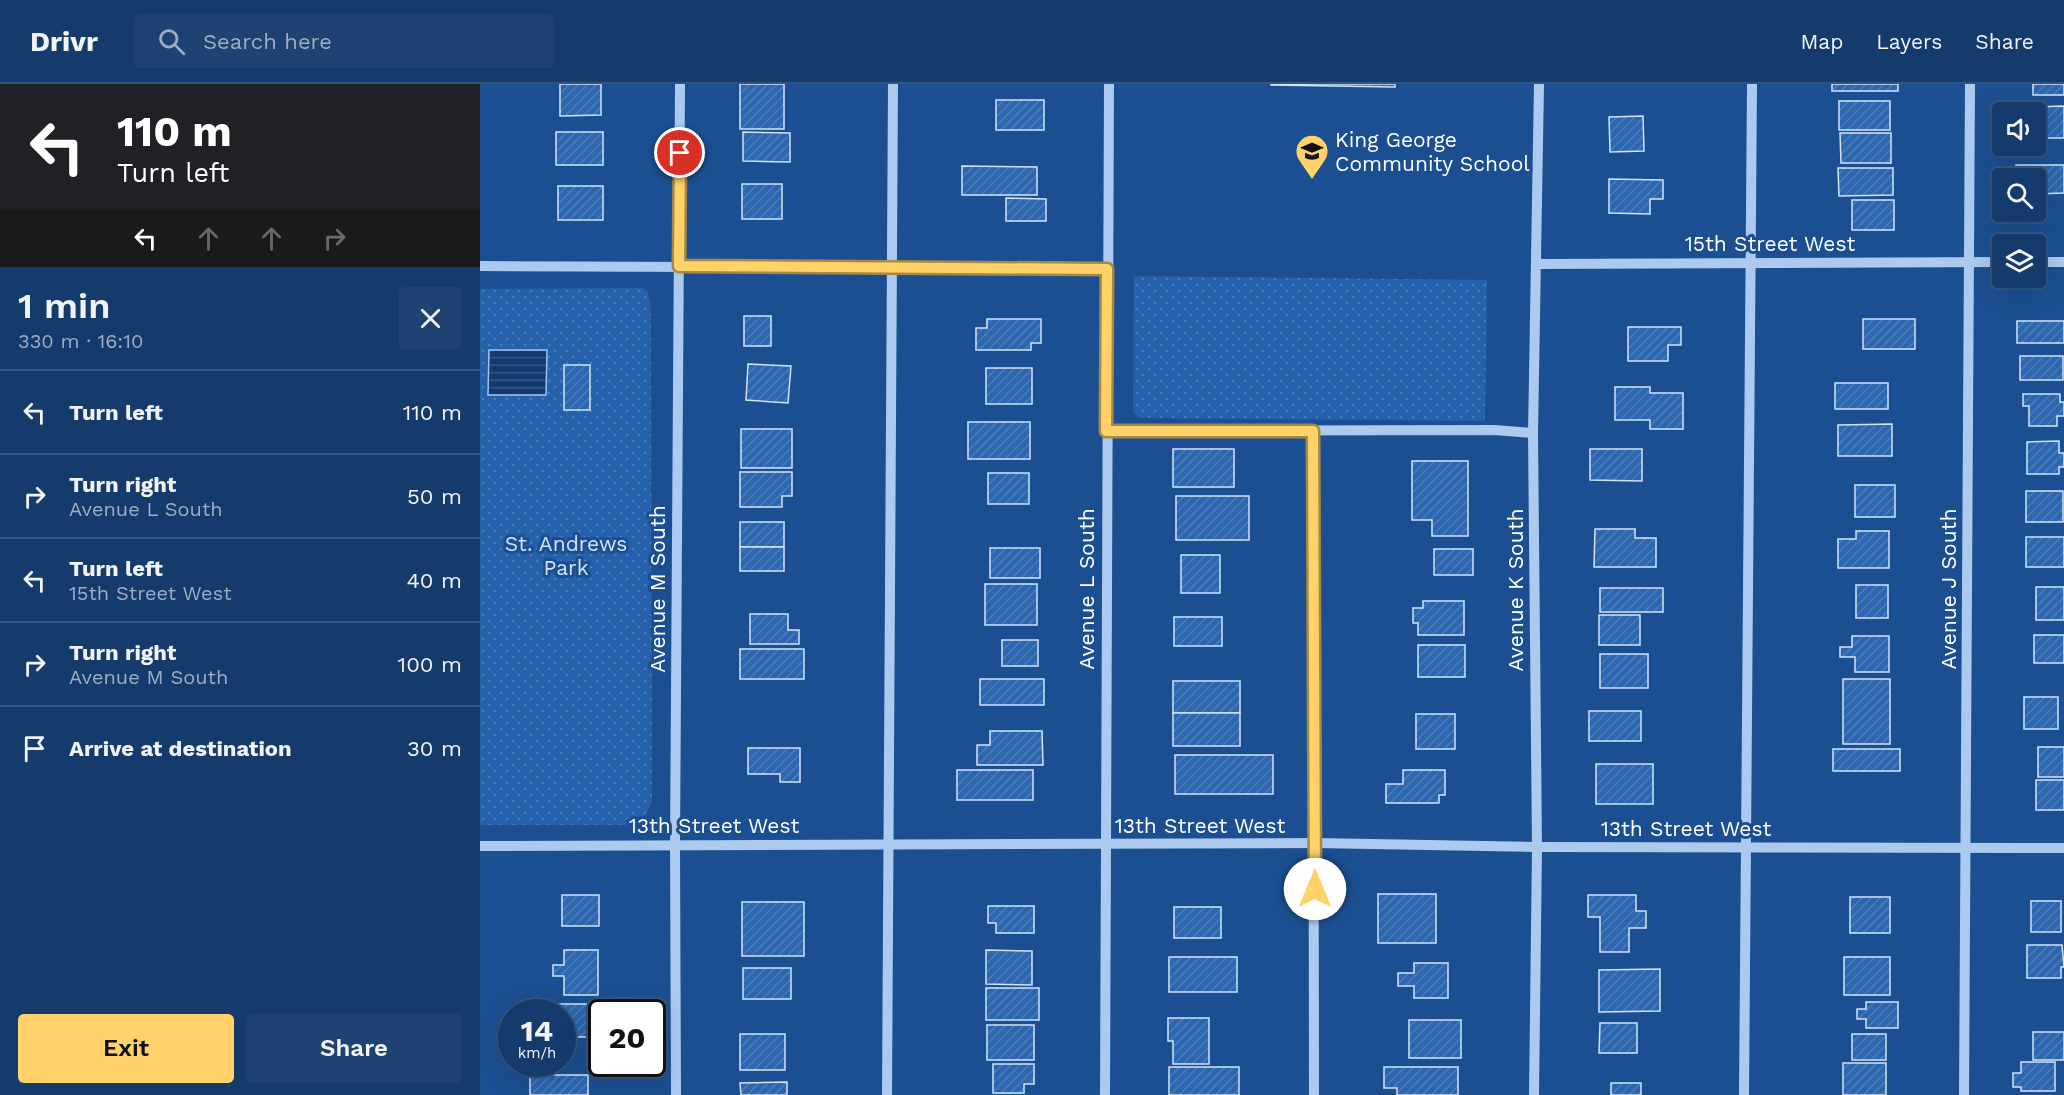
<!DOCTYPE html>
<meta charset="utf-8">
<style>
:root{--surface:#153b6d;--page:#1e4272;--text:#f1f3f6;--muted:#9dadc2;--line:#345580;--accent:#ffd369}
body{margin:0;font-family:"Work Sans",sans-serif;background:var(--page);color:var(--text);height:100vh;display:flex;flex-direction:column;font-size:22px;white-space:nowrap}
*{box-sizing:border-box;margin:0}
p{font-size:20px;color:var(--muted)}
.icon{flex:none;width:33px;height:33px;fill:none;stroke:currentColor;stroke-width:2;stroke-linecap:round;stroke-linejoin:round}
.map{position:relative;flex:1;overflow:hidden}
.side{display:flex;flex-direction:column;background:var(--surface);width:480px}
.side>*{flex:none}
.guide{background:#202124;color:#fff;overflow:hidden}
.tools{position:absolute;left:1512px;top:18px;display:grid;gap:12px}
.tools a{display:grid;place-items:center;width:54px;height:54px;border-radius:6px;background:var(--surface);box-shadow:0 6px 24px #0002,0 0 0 2px var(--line);font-size:30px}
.speed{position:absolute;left:18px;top:915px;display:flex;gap:12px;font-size:30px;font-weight:700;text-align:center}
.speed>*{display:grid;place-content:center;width:78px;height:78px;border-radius:50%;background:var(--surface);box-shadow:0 6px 24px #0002,0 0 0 2px var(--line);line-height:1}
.speed small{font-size:15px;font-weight:400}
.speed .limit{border:3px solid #111;border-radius:9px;background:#fff;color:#111}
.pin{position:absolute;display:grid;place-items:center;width:51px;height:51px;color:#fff;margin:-26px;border:3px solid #fff;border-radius:50%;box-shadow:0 2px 6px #0007}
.me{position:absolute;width:66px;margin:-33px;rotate:0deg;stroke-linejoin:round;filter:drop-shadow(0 0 4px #0008)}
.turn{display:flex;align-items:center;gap:21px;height:126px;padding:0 18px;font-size:27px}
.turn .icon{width:78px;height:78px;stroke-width:2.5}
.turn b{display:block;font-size:42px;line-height:51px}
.lanes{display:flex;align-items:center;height:57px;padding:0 18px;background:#0003;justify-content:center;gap:30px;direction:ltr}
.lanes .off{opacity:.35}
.round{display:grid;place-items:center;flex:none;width:63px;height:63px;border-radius:6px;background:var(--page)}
.headline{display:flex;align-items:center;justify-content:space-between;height:102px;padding:0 18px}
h1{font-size:36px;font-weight:600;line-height:45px}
.button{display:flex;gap:12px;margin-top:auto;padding:12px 18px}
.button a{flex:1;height:69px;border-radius:6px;background:var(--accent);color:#111;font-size:24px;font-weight:600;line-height:69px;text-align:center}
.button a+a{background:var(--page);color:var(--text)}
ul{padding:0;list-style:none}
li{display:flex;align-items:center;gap:18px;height:84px;padding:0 18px;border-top:2px solid var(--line)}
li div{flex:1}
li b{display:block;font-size:22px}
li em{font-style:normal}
header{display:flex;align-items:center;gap:36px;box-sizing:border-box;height:84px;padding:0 30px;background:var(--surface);border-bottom:2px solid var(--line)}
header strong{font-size:28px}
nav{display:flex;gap:33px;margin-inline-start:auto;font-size:21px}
.search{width:420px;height:54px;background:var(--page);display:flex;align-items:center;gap:15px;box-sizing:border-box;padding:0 21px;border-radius:6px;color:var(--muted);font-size:22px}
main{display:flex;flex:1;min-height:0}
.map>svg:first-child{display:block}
</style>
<header>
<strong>Drivr</strong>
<div class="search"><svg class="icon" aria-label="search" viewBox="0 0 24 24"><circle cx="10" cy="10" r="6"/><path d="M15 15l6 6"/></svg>Search here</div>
<nav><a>Map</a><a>Layers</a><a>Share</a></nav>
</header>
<main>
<section class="side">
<div class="guide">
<div class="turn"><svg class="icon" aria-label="left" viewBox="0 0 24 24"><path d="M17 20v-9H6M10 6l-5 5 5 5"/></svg><div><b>110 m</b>Turn left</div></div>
<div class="lanes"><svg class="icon" aria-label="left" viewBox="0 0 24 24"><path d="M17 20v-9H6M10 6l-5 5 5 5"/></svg><svg class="icon off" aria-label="ahead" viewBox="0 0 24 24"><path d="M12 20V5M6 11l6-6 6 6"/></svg><svg class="icon off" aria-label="ahead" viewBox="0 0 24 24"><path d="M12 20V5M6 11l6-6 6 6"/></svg><svg class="icon off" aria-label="right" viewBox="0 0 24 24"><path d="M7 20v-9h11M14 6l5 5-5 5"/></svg></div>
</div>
<div class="headline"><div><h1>1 min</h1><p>330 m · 16:10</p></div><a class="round"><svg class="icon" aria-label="close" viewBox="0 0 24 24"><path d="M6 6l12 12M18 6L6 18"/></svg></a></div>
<ul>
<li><svg class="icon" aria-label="left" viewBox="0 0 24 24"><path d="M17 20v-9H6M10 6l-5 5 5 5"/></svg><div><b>Turn left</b></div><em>110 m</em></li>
<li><svg class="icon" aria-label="right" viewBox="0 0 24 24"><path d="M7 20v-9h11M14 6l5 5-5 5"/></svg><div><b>Turn right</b><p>Avenue L South</p></div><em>50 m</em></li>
<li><svg class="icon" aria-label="left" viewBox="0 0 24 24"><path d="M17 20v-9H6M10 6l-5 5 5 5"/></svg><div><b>Turn left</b><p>15th Street West</p></div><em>40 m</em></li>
<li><svg class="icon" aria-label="right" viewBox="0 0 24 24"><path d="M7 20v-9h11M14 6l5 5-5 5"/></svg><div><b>Turn right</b><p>Avenue M South</p></div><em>100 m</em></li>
<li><svg class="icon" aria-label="arrive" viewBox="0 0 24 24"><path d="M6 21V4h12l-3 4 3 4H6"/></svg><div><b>Arrive at destination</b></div><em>30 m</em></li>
</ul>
<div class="button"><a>Exit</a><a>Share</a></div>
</section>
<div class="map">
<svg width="1584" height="1011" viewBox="0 0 1584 1011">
<defs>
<pattern id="park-dots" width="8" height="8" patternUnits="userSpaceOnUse" patternTransform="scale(1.5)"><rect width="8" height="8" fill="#2561aa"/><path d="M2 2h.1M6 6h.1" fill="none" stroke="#4679b7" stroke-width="1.8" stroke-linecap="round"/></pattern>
<pattern id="water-rules" width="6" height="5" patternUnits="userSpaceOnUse" patternTransform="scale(1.5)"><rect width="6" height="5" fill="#133a6f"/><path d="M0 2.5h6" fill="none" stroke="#365885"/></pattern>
<pattern id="building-hatch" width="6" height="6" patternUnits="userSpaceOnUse" patternTransform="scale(1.5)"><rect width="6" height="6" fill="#2b66ae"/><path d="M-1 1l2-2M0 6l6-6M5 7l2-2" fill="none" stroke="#4b7dba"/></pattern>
</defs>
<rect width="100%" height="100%" fill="#1c4f91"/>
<!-- park -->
<g fill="url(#park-dots)">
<path d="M 654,192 L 1007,196 L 1005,337 L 660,334 L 654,329 L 653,323 Z"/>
<path d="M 163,204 L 168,208 L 171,226 L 172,717 L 164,734 L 148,741 L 0,741 L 0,205 Z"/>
</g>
<!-- water -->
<path fill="url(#water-rules)" stroke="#9ec4f0" stroke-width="1.5" d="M 9,266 L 67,266 L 66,311 L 8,311 Z"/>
<!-- building -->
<g fill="url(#building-hatch)" stroke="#d1e4fa" stroke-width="1.5">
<path d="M 80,0 L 121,0 L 121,31 L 80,32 Z"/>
<rect x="260" y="0" width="44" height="45"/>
<path d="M 915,0 L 915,3 L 791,1 L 791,0 Z"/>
<rect x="1352" y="0" width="66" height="7"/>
<rect x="1553" y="0" width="31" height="11"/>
<rect x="516" y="16" width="48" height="30"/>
<rect x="1359" y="17" width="51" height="29"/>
<path d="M 1584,22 L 1584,54 L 1556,54 L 1556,28 L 1551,28 L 1551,23 Z"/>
<path d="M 1163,32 L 1164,67 L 1130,68 L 1129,33 Z"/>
<rect x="76" y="48" width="47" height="33"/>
<path d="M 263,48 L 310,49 L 310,78 L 263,77 Z"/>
<path d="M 1360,49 L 1411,49 L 1411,79 L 1361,79 Z"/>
<path d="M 1536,81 L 1584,81 L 1584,109 L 1556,110 L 1556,94 L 1536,94 Z"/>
<path d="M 482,82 L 557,83 L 557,111 L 482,111 Z"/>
<path d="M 1358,84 L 1413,84 L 1413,111 L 1359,112 Z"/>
<path d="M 1129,95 L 1183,96 L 1183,115 L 1170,115 L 1170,130 L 1129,129 Z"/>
<rect x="262" y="100" width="40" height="35"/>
<rect x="78" y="102" width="45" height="34"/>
<path d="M 526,114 L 566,115 L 566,137 L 526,137 Z"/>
<rect x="1372" y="116" width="42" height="30"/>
<rect x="264" y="232" width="27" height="30"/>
<path d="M 507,235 L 561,235 L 561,259 L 551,259 L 551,266 L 496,266 L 496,244 L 507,244 Z"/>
<rect x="1383" y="235" width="52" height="30"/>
<rect x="1537" y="237" width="47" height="22"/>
<path d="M 1148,243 L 1201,243 L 1201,261 L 1188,261 L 1188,277 L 1148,277 Z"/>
<rect x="1540" y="272" width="43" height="24"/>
<path d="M 268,280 L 311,282 L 308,319 L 266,316 Z"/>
<rect x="84" y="281" width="26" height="45"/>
<rect x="506" y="284" width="46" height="36"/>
<rect x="1355" y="299" width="53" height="26"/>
<path d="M 1135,303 L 1170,303 L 1170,309 L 1203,309 L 1203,345 L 1170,345 L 1170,336 L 1135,336 Z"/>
<path d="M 1543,310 L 1580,310 L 1580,318 L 1584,318 L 1584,332 L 1577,332 L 1577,342 L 1549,342 L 1549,322 L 1543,322 Z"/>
<rect x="488" y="338" width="62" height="37"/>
<path d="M 1412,340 L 1412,372 L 1358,372 L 1358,341 Z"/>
<rect x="261" y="345" width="51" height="39"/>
<path d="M 1579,357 L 1579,369 L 1584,369 L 1584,383 L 1579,383 L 1579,390 L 1547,390 L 1547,358 Z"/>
<rect x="693" y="365" width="61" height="38"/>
<path d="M 1110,365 L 1162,365 L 1162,397 L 1110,396 Z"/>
<path d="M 932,377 L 988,377 L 988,452 L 952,452 L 952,436 L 932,436 Z"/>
<path d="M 260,388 L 312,388 L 312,412 L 302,412 L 302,423 L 260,423 Z"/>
<rect x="508" y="389" width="41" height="31"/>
<rect x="1375" y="401" width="40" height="32"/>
<rect x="1546" y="407" width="37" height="31"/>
<rect x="696" y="412" width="73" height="44"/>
<rect x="260" y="438" width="44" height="25"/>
<path d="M 1115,445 L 1155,445 L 1155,454 L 1176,454 L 1176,483 L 1114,483 Z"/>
<path d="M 1376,447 L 1409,447 L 1409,484 L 1358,484 L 1358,455 L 1376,455 Z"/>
<rect x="1546" y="453" width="38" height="30"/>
<rect x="260" y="463" width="44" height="24"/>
<rect x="510" y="464" width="50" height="30"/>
<rect x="954" y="465" width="39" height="26"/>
<rect x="701" y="471" width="39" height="38"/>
<rect x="505" y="500" width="52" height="41"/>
<rect x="1376" y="501" width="32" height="33"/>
<rect x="1556" y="503" width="28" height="33"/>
<rect x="1120" y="504" width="63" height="24"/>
<path d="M 943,517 L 984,517 L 984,551 L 938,551 L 938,539 L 933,539 L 933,524 L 943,524 Z"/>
<path d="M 270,530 L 308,530 L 308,546 L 319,546 L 319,560 L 270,560 Z"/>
<rect x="1119" y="531" width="41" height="30"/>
<rect x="694" y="533" width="48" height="29"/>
<rect x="1554" y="551" width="30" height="28"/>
<path d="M 1372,552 L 1409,552 L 1409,588 L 1375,588 L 1375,573 L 1360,573 L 1360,563 L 1372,563 Z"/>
<rect x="522" y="556" width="36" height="26"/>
<rect x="938" y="561" width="47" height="32"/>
<rect x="260" y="565" width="64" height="30"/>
<rect x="1120" y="570" width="48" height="34"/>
<rect x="500" y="595" width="64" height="26"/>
<rect x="1363" y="595" width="47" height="65"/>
<rect x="693" y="597" width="67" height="32"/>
<rect x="1544" y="613" width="34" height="32"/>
<rect x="1109" y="627" width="52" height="30"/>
<rect x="693" y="629" width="67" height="33"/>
<rect x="936" y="630" width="39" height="35"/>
<path d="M 510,647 L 562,647 L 563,681 L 497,681 L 497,661 L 510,661 Z"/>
<rect x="1558" y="663" width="26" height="30"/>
<path d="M 268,664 L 320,664 L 320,698 L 300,698 L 300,690 L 268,690 Z"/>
<rect x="1353" y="665" width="67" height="22"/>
<rect x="695" y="671" width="98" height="39"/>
<rect x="1116" y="680" width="57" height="40"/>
<rect x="477" y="686" width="76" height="30"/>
<path d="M 923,686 L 965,686 L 965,711 L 959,711 L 959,719 L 906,719 L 906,700 L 923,700 Z"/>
<rect x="1556" y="696" width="28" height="30"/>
<rect x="898" y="810" width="58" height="49"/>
<rect x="82" y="811" width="37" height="31"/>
<path d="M 1108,811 L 1156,811 L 1156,827 L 1166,827 L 1166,844 L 1149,844 L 1149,868 L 1120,868 L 1120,833 L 1108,833 Z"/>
<rect x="1370" y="813" width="40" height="36"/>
<rect x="1551" y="817" width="30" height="31"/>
<rect x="262" y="818" width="62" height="54"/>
<path d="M 508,822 L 554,822 L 554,849 L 516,849 L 516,839 L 508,839 Z"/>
<rect x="694" y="823" width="47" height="31"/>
<path d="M 1547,861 L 1582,861 L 1584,883 L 1581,883 L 1581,894 L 1547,894 Z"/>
<path d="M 84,866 L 118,866 L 118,911 L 84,911 L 84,892 L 73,892 L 73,881 L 84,881 Z"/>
<path d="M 506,866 L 552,867 L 552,901 L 506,900 Z"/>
<rect x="689" y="873" width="68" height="35"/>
<rect x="1364" y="873" width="46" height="38"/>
<path d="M 934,879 L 968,879 L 968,914 L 934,914 L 934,902 L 918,902 L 918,889 L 934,889 Z"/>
<rect x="263" y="884" width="48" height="31"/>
<path d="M 1180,885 L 1180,927 L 1119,928 L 1119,886 Z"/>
<rect x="506" y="904" width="53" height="32"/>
<path d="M 1386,918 L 1418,918 L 1418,944 L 1386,944 L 1386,935 L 1377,935 L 1377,925 L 1386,925 Z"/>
<path d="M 73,920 L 114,920 L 114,953 L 82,953 L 82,928 L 73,928 Z"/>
<path d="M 688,934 L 729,934 L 729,980 L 693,980 L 693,957 L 688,957 Z"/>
<rect x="929" y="936" width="52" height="38"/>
<path d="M 1120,939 L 1157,939 L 1157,969 L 1119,969 Z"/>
<rect x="507" y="941" width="47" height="35"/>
<rect x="1553" y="948" width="31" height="28"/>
<rect x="260" y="950" width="45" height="36"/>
<rect x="1372" y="950" width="34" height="26"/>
<path d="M 1541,978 L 1575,978 L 1575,1007 L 1541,1007 L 1541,1003 L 1533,1003 L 1533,989 L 1541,989 Z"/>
<rect x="1363" y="979" width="43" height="32"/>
<path d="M 513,980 L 554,980 L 554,1000 L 544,1000 L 544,1009 L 513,1009 Z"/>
<rect x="689" y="983" width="70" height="28"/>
<path d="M 904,983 L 978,983 L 978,1011 L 917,1011 L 917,1004 L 904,1004 Z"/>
<rect x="50" y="991" width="58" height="20"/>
<path d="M 307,998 L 307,1011 L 261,1011 L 260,999 Z"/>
<rect x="1131" y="999" width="30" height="12"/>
</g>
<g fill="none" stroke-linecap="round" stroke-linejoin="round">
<!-- minor -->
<g stroke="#abcaee" stroke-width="10">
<path d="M 1556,178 L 1584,178"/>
<path d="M 1057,180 L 1522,178"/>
<path d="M 0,182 L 627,185"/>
<path d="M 626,347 L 1014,346 L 1053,349"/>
<path d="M 833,347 L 834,1011"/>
<path d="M 0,762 L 835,759 L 1057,763 L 1584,764"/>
<path d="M 196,1011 L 195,760 L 200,0"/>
<path d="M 407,1011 L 413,0"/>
<path d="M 625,1011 L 629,0"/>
<path d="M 1054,1011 L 1057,763 L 1053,349 L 1059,0"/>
<path d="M 1264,1011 L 1272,0"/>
<path d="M 1484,1011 L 1490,0"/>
</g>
</g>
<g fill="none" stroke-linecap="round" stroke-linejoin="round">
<defs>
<path id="route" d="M 200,69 L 199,182 L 627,185 L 626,347 L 833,347 L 835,805"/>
</defs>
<!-- route casing -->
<use href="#route" stroke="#a68944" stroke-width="15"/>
<!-- route -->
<use href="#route" stroke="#ffd369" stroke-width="10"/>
</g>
<!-- icons -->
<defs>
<symbol id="school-pin" viewBox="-11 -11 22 30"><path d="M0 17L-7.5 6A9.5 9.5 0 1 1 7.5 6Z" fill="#ffd369" stroke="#1c4f91"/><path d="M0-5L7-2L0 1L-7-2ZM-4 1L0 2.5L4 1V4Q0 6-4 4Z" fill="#111"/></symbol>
</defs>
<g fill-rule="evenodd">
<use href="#school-pin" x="813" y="48" width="38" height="52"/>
</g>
<g text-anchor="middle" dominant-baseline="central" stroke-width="6" stroke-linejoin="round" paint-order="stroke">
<!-- poi labels -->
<g font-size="21" fill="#fff" stroke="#1c4f91" text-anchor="start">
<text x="855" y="55">King George<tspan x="855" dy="24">Community School</tspan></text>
</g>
<!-- street labels -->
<g font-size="21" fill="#fff" stroke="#1c4f91">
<text x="1290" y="159">15th Street West</text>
<text transform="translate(177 505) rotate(-90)">Avenue M South</text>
<text transform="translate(606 505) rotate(-90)">Avenue L South</text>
<text transform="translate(1468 505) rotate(-90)">Avenue J South</text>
<text transform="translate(1035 506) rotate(-90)">Avenue K South</text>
<text x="234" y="741">13th Street West</text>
<text x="720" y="741">13th Street West</text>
<text x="1206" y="744">13th Street West</text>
</g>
<!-- park labels -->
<g font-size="21" fill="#d1e4fa" stroke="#1c4f91">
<text x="86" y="459">St. Andrews<tspan x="86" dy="24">Park</tspan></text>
</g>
</g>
</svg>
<div class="tools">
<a><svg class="icon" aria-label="sound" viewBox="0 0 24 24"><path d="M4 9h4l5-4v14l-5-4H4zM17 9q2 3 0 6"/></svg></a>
<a><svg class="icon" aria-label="search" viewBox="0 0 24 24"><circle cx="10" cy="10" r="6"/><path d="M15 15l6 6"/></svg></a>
<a><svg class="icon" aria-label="layers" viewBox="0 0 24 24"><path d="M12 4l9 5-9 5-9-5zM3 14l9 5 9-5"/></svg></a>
</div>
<div class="speed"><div>14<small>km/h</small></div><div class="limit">20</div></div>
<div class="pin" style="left:200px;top:69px;background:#d93025"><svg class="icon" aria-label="arrive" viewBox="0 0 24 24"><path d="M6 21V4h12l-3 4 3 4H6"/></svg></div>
<svg class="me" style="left:835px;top:805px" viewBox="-20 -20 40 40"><circle r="19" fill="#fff"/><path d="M0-13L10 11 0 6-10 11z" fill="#ffd369"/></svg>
</div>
</main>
